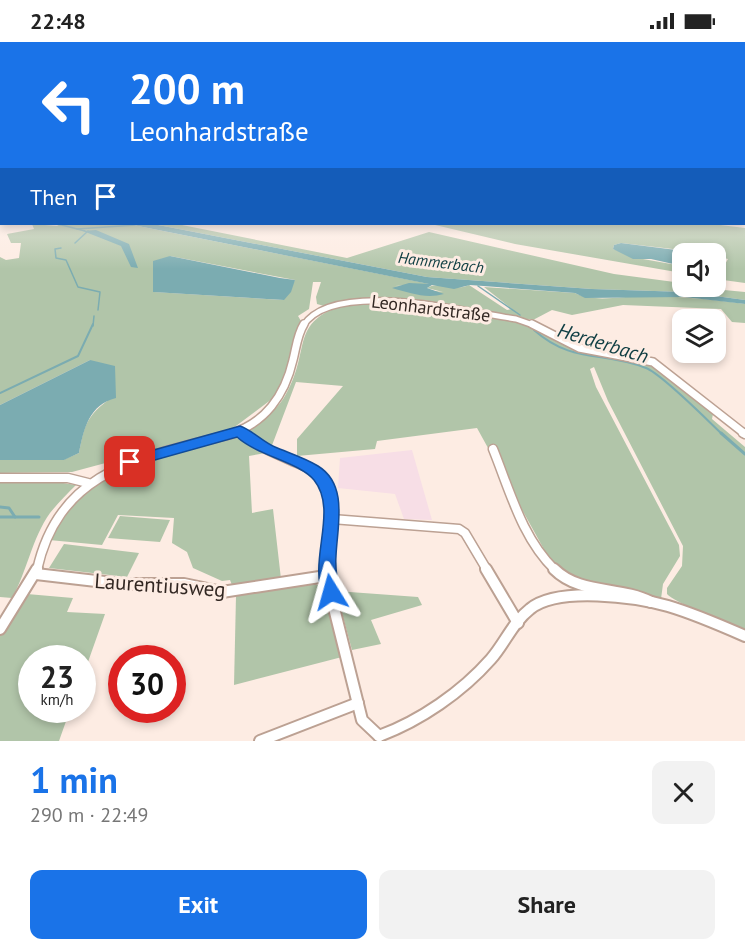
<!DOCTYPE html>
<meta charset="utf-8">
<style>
:root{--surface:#fff;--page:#f2f2f2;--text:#222;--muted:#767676;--accent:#1a73e8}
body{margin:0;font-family:"PT Sans",sans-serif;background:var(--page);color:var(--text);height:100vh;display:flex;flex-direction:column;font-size:22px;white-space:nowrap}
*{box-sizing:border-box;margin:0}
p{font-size:20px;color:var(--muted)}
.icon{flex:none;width:33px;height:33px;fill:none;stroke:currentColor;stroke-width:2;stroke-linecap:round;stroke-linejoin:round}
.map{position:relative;height:699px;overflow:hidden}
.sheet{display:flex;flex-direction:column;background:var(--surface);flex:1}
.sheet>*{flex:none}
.top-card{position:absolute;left:0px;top:0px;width:746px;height:183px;box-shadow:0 3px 9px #0003;background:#1a73e8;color:#fff;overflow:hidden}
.controls{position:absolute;left:672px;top:201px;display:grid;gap:12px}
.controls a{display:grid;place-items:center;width:54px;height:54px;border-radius:12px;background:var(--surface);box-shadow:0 3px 9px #0003;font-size:30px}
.speed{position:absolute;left:18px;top:603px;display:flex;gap:12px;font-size:30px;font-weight:700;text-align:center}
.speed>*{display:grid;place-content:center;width:78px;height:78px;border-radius:50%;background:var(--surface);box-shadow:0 3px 9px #0003;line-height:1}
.speed small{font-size:15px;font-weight:400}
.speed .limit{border:9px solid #d22;background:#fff;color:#111}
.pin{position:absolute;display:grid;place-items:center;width:51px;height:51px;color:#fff;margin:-26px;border-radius:12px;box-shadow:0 3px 9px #0006}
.me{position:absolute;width:66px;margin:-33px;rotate:352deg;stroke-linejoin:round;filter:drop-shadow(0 0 4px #0008)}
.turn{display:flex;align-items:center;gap:21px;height:126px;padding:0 30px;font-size:27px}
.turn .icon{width:78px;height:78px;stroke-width:2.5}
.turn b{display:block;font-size:42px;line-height:51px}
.then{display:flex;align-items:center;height:57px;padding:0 30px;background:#0003;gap:12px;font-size:22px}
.round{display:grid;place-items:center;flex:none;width:63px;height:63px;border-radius:12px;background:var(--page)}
.headline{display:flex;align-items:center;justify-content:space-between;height:102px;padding:0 30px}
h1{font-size:36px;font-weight:600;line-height:45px;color:var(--accent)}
.action{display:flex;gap:12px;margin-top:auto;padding:12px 30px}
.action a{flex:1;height:69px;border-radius:12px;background:var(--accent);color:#fff;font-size:24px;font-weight:600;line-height:69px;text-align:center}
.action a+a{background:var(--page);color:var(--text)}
.status{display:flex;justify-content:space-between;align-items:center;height:42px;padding:0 30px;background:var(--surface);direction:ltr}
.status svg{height:16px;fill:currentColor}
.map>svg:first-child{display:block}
</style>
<div class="status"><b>22:48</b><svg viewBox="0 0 49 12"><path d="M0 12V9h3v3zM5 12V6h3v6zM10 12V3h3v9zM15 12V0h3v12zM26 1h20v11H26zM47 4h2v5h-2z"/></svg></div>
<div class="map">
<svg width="745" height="699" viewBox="0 0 745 699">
<rect width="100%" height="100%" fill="#fdece3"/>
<!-- commercial -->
<path fill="#f7dee6" d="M 412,408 L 432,478 L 404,477 L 395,452 L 338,446 L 340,416 Z"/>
<!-- green -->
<g fill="#b1c5a9" fill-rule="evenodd">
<path d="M 32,182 L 57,184 L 60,182 L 128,182 L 430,242 L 395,244 L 443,250 L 427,246 C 439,238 456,250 469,243 L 507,268 L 512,267 L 484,245 L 575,251 C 594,261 622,254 643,254 C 677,254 711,257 745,262 L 745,281 L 732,280 L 721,267 L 623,263 L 572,273 L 552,268 L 533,278 C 474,269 378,244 324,264 L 317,262 L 316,255 L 321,240 L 313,240 L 309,267 L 298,274 L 301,279 L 284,338 L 272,357 L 232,387 L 72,430 L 0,431 L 0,418 L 63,418 L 79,411 C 84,385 86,375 107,359 L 90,318 L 0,363 L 0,215 L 6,218 L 19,216 L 21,201 L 11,201 L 7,192 L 34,187 ZM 170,214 L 295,238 L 283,258 L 154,250 Z"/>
<path d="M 153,182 L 177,182 L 347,216 L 429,190 L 614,232 L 682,241 L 682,244 L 745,250 L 745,258 L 686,250 L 592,247 L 427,235 Z"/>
<path d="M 431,182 L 712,182 L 745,186 L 745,241 L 716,237 L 716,229 L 721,229 L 728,217 L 716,214 L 716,212 L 621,201 L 614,203 L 613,207 L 643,217 L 682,224 L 682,231 L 515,202 Z"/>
<path d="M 355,260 L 397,261 L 511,279 L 535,286 L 578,308 L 642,319 L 659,327 L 713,372 L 712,377 L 745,405 L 745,588 C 730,581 674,561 667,552 L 667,546 L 682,524 L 683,504 L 608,359 L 594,325 L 590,327 L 596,345 L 679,503 L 680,514 L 663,542 L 661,557 L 574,540 L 557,531 L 477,386 L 377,399 L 375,407 L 297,414 L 297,397 L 343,344 L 296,340 L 271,406 L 245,389 C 260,380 278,368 286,352 C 313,305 286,277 355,260 Z"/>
<path d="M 235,395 L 266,411 L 249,414 L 252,471 L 273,467 L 281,537 L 232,543 L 230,538 L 222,539 L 193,526 L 187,510 L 172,501 L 174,476 L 118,473 L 102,503 L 49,498 L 77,457 L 96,441 L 156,414 Z"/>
<path d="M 0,440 L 57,440 L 76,443 C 67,452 58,461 50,471 C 32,496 27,530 12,556 L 0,555 Z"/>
<path d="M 120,474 L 170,478 L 160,500 L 108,496 Z"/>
<path d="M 64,502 L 139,511 L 127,535 L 49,526 Z"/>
<path d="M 310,540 L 322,545 L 342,615 L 234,643 L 236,554 L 284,542 Z"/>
<path d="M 336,549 L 418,555 L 422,563 L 371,578 L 381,602 L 352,608 Z"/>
<path d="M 27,552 L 73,556 L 67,570 L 105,572 L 83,634 L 82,616 L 32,616 L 32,668 L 70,668 L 59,699 L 0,699 L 0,594 Z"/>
</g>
<!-- water -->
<g fill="#7bacb1">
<path d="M 128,182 L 153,182 L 427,235 L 592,247 L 686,250 L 745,258 L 745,262 L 684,255 L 585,256 L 575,251 L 470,243 L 454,247 L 432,243 L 427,246 L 444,252 C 426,257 410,251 392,246 L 409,241 L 429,242 Z"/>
<path d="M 96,188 L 129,202 L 138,226 L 131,225 L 121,204 L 83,189 Z"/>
<path d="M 621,201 L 700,211 L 682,212 L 682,224 L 651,217 L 633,217 L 613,207 L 614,203 Z"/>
<path d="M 170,214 L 280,236 L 295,238 L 291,250 L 284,258 L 153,250 L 153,219 Z"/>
<path d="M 90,318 L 115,324 L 116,356 C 89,363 84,386 79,411 L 64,418 L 0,418 L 0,363 Z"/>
</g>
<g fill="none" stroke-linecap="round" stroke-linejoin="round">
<!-- stream-far2 -->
<g stroke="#7bacb1" stroke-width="1.5">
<path d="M 58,182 L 85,189"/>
<path d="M 77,187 L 135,183"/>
<path d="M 75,201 L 88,189"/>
<path d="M 61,206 L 55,207 L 56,216 L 66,218 L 78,245 L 100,250 L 98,268"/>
<path d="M 478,244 L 520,273"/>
<path d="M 93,284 L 94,274"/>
</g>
<!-- stream-far1 -->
<g stroke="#7bacb1" stroke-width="2">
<path d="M 534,288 C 572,322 603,309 646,326 C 662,332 707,378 722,392"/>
<path d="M 0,351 L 78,314 L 93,282"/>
</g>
<!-- stream -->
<g stroke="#7bacb1" stroke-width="3">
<path d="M 721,391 L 745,412"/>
<path d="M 0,465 L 9,466 L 15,475"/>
<path d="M 0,475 L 39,475"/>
</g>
<defs>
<path id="street-far3" d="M 303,284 C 333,236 468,270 516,277 L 536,284"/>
<g id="street-far2">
<path d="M 532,282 L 579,306 L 653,320 L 745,392"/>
<path d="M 240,389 L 243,392"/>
<path d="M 229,392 C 265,382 285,353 293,318 C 296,307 297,293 304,282"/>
</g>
<g id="street-far1">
<path d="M 242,391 C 256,404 272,410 290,418 C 301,423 315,427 322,436 C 340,459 329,502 327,528"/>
<path d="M 743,391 L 745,392"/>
<path d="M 493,407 C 510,449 522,496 555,528"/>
<path d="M 0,436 L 68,436 L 88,441"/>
<path d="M 332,477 L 459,487 L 465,491 L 487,528"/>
<path d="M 37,528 C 60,424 146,415 235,391"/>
</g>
<g id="street">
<path d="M 327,527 L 326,534 L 362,678 L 379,694"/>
<path d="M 486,527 L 518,581"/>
<path d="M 554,527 C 580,553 620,544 651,560"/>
<path d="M 36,532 L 122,542 L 184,542 L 222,550 L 326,534"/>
<path d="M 0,587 L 37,527"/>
<path d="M 379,694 C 420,679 462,650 491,617 C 505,601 513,580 530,567 C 558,544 636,555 668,564 C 695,572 720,583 745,594"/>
<path d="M 260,699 L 358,661"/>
</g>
</defs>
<!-- street-far3 casing -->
<use href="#street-far3" stroke="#bca193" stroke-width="8"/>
<!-- street-far2 casing -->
<use href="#street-far2" stroke="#bca193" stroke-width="10"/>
<!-- street-far1 casing -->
<use href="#street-far1" stroke="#bca193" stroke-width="11"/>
<!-- street casing -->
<use href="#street" stroke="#bca193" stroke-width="14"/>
<!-- street-far3 -->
<use href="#street-far3" stroke="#fff" stroke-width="5"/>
<!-- street-far2 -->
<use href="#street-far2" stroke="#fff" stroke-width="7"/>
<!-- street-far1 -->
<use href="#street-far1" stroke="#fff" stroke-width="8"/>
<!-- street -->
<use href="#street" stroke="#fff" stroke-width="10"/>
</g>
<!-- sky -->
<linearGradient id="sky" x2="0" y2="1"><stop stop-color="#7cb1d2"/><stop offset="0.57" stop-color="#fef6f2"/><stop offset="1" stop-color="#fef6f2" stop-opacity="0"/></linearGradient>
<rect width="745" height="227" fill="url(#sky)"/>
<!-- route -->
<path fill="#1a73e8" stroke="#114b97" stroke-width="1.5" d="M 240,384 C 252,388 263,400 275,405 C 289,411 305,416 318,424 C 349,443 337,485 336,514 C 335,527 337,538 340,550 L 338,556 L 331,559 L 324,556 C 307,519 339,469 314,438 C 299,420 258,414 237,395 L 130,425 L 122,420 L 125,416 Z"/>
<g text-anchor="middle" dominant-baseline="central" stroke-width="6" stroke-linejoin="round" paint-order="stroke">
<!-- far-water labels -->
<g font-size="16" font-style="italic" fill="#0e3d42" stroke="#fdece3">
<text transform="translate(441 220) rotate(7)">Hammerbach</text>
</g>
<!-- street labels -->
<g font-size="18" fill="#322722" stroke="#fdece3">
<text transform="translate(431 266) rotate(7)">Leonhardstraße</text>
</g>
<!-- water labels -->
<g font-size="20" font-style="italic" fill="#0e3d42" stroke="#fdece3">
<text transform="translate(603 301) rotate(17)">Herderbach</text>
</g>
<!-- near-street labels -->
<g font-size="21" fill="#322722" stroke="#fdece3">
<text transform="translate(160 543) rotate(4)">Laurentiusweg</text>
</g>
</g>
</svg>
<div class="controls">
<a><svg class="icon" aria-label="sound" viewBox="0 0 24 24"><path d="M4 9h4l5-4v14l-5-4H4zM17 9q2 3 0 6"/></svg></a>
<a><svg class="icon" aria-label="layers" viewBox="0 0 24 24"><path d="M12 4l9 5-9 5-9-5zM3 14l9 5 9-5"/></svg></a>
</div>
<div class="speed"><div>23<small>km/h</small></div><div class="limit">30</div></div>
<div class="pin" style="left:130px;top:420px;background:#d93025"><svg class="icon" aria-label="arrive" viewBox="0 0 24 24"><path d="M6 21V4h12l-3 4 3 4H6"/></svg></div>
<svg class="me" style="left:331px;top:550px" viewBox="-20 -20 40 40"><path d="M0-17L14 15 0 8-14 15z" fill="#1a73e8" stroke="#fff" stroke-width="4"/></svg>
<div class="top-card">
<div class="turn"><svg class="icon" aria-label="left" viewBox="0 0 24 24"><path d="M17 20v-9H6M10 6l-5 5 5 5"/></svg><div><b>200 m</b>Leonhardstraße</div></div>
<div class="then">Then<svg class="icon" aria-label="arrive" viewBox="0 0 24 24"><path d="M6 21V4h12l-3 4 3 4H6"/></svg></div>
</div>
</div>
<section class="sheet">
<div class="headline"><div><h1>1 min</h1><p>290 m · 22:49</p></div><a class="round"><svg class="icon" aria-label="close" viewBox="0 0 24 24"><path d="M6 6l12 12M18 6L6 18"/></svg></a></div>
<div class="action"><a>Exit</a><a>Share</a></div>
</section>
